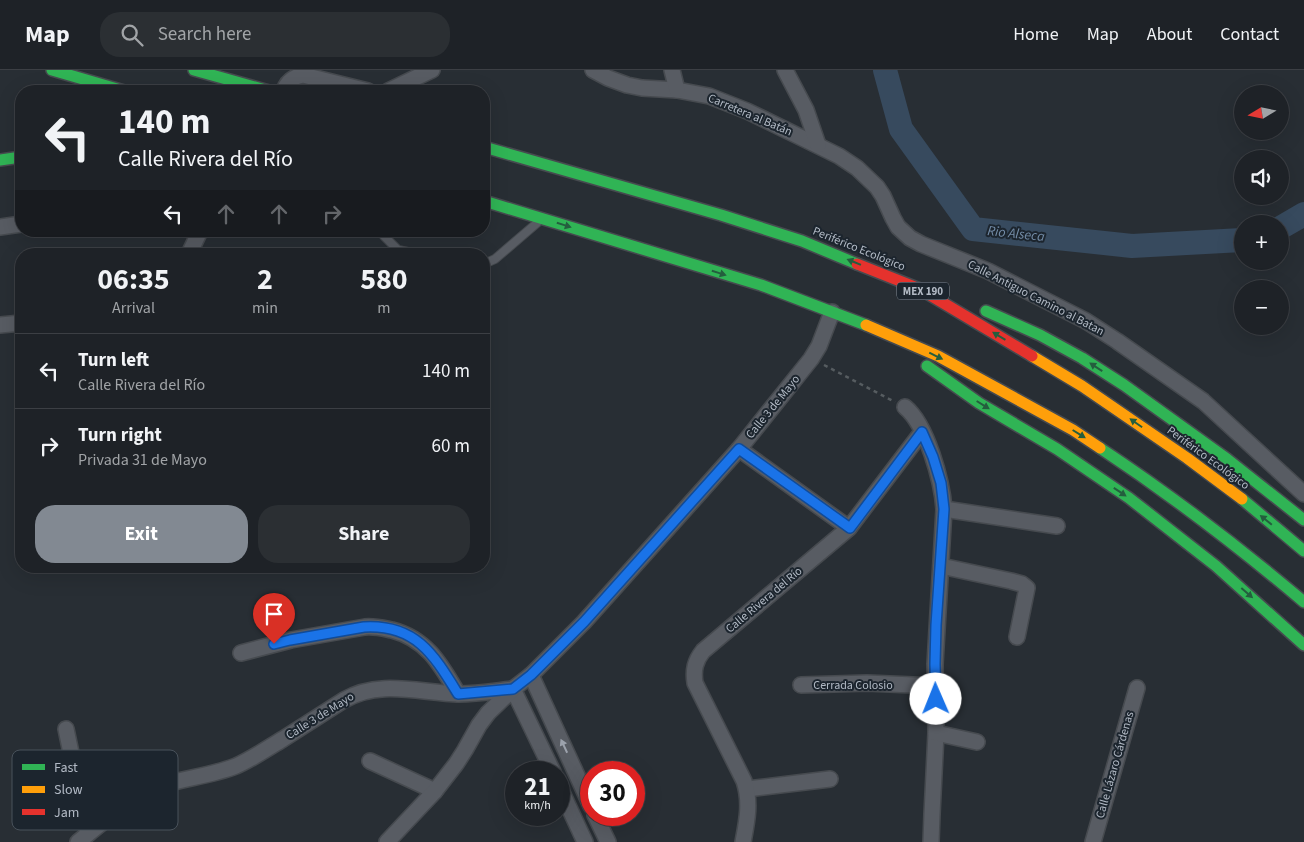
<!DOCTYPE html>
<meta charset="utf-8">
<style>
:root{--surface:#1e2227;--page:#2b2f33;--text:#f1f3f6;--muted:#a1a4a7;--line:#3c3f44;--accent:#828992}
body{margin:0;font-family:"Source Sans 3",sans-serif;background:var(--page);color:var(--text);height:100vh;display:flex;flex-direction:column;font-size:19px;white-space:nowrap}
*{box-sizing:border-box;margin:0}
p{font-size:16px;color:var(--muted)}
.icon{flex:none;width:28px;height:28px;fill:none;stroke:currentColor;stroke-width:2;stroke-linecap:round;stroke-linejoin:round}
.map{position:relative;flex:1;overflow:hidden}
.drawer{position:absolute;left:15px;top:178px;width:475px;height:325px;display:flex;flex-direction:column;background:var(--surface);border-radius:20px;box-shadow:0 5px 20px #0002,0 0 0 1px var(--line)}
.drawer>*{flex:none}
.hud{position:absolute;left:15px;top:15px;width:475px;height:152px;border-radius:20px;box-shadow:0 5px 20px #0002,0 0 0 1px var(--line);background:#1e2227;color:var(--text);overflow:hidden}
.needle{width:32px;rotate:260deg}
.fabs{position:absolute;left:1234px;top:15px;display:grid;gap:10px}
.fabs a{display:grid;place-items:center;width:55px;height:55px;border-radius:50%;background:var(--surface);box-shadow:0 5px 20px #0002,0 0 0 1px var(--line);font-size:25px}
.speed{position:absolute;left:505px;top:691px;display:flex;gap:10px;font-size:25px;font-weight:700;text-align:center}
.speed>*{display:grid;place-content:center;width:65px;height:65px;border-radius:50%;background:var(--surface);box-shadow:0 5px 20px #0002,0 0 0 1px var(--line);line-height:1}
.speed small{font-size:12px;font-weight:400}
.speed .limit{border:8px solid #d22;background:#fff;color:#111}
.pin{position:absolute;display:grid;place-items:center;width:42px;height:42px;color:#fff;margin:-51px -21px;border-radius:50% 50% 50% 0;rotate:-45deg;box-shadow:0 0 5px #0007}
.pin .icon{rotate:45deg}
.me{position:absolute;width:55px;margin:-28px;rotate:359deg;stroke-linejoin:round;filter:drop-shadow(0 0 4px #0008)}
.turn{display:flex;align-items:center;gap:18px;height:105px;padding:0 20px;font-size:22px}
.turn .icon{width:65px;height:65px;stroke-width:2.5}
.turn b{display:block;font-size:35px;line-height:42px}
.lanes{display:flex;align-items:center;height:48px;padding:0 20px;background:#0003;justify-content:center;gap:25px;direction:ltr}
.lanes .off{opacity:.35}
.eta{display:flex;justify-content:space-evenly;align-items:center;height:85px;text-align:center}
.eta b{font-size:30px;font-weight:700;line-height:35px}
.action{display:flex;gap:10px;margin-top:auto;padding:10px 20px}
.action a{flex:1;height:58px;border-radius:20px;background:var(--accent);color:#fff;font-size:20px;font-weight:700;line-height:58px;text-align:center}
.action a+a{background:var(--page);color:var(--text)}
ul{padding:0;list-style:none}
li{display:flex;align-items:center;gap:15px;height:75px;padding:0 20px;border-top:1px solid var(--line)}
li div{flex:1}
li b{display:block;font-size:19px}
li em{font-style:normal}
header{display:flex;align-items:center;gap:30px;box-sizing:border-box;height:70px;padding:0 25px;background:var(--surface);border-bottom:1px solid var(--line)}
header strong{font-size:24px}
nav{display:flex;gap:28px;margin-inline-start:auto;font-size:18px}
.search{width:350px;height:45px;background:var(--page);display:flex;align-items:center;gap:12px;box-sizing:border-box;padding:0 18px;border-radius:20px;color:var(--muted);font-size:19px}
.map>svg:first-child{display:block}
</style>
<header>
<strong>Map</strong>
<div class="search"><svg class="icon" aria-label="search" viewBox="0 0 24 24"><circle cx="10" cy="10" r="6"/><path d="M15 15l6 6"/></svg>Search here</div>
<nav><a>Home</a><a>Map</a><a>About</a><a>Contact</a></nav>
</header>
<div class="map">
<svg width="1304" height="772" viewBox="0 0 1304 772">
<rect width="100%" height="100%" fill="#282e34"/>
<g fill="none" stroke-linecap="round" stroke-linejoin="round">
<!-- river -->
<g stroke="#374a5e" stroke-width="24">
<path d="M 885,0 L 901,59 L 973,159 L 1132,176 L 1242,170"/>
<path d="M 1280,158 L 1304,144"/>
</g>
<defs>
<g id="lane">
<path d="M 382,161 L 384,166 L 398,180 L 418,184"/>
<path d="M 484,194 L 495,189 L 537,153"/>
</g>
<g id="street">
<path d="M 593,0 L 608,8 L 627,15 L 642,18 L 677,20 L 709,26 L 747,41 L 839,86 L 857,98 L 877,117 L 883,126 L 893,148 L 898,157 L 910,168 L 921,174 L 988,201 L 1086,251 L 1117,271 L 1203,331 L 1304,424"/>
<path d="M 672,0 L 677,20"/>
<path d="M 785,0 L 806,40 L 818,75"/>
<path d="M 284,21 C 287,11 293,7 303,5 L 368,21"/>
<path d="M 388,21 L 432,0"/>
<path d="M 0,157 L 21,154"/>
<path d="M 189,184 L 200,161"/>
<path d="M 0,255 L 21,253"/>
<path d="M 905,337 C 927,355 942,411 944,439 L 935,594 L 936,663 L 932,744 L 931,772"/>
<path d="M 739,379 L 849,458"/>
<path d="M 944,439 L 1057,456"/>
<path d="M 941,496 L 1011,511 L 1022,514 L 1027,518 L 1017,567"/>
<path d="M 241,583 L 291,570 L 365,557 C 374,556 382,558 392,560 C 427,569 441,595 458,624"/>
<path d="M 531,605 L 591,736"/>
<path d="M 801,615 L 867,613 L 936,616"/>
<path d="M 513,619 L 553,702"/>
<path d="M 66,659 L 88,764"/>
<path d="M 936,663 L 977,672"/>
<path d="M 370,691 L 435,721"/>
<path d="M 559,716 L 585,772"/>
<path d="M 747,719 L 830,709"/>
<path d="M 595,745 L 608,772"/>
<path d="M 78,772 L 134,727 C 165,709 203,709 236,696 C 252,689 268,678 283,669 C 303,656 324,643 344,630 C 380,609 420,623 459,624 C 477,624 495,621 513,619"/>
<path d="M 387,772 L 435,721 L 456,694 L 465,680 L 479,655 L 488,643 L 513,619 L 531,605 L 584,552 L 739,379 L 811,289 L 819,276 L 832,242"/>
<path d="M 743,772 C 747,751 751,732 744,711 L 695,613 C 693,600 695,591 703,581 L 849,458 L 922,362"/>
<path d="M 1093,772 L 1137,618"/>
</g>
<g id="fast">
<path d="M 52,0 L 124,21"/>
<path d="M 194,0 L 269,21"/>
<path d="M 484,77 L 721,145 L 802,171 L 857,194"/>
<path d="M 0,90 L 21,87"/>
<path d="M 484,131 L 761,215 L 866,255"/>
<path d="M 986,241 L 1040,265 L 1082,288 L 1124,315 L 1227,389 L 1304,450"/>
<path d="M 927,296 L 979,333 L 1057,379 L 1129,428 L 1216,496 L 1304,575"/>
<path d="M 1100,378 C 1171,425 1239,477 1304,532"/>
<path d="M 1242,429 L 1304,481"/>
</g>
<g id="slow">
<path d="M 866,255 L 938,286 L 1073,360 L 1100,378"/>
<path d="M 1032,286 L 1082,316 L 1187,388 L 1242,429"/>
</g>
<path id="jam" d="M 857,194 L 920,219 L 1032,286"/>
</defs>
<!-- lane casing -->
<use href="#lane" stroke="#464a4f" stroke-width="10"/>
<!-- street casing -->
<use href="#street" stroke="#464a4f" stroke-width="18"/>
<!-- fast casing -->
<use href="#fast" stroke="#464a4f" stroke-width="14"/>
<!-- slow casing -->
<use href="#slow" stroke="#464a4f" stroke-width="14"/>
<!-- jam casing -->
<use href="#jam" stroke="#464a4f" stroke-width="14"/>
<!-- path -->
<path stroke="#565c60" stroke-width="2.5" stroke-dasharray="4 4" stroke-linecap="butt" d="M 824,295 L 895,332"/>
<!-- lane -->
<use href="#lane" stroke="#585c63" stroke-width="8"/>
<!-- street -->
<use href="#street" stroke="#585c63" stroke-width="15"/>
<!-- fast -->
<use href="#fast" stroke="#30b455" stroke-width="11"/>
<!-- slow -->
<use href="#slow" stroke="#ff9f0a" stroke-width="11"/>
<!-- jam -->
<use href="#jam" stroke="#e5322d" stroke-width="11"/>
</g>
<!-- one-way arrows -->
<defs><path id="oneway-solid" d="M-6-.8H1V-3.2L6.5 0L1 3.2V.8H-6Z" transform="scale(1.25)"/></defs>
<g fill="#245e3e">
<use href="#oneway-solid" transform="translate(564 155) rotate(17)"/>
<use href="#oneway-solid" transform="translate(854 192) rotate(-158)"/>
<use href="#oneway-solid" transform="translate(719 203) rotate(17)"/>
<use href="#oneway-solid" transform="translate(999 266) rotate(-149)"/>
<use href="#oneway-solid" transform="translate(936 286) rotate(26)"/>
<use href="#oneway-solid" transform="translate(1096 297) rotate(-147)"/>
<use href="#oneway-solid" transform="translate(983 335) rotate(32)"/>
<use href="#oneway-solid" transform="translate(1136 353) rotate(-145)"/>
<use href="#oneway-solid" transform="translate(1079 364) rotate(32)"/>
<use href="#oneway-solid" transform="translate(1120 422) rotate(34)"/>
<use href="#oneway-solid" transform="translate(1266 450) rotate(-141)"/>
<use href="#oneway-solid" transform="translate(1247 523) rotate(41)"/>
</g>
<use fill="#9ca2ac" href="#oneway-solid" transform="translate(564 676) rotate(-115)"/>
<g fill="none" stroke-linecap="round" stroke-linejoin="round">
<defs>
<path id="route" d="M 274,574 L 290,570 L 364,557 C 416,554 434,585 458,624 L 513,619 L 531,605 L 584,552 L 739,379 L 850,458 L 922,362 L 933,387 L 941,413 L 944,439 L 936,555 L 935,594 L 936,629"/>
</defs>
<!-- route casing -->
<use href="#route" stroke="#114b97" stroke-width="12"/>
<!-- route -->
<use href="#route" stroke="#1a73e8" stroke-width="9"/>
</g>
<g text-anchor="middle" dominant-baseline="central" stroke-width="4" stroke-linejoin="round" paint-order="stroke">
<!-- shield labels -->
<rect fill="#1c252e" stroke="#858d98" stroke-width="1" x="897" y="212.5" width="52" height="17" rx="4"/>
<g font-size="11" font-weight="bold" fill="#b2bac5">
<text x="923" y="221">MEX 190</text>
</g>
<!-- street labels -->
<g font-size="12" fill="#b2bac5" stroke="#1c252e">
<text transform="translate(750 45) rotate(23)">Carretera al Batán</text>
<text transform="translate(859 179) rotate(22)">Periférico Ecológico</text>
<text transform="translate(1036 228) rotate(27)">Calle Antiguo Camino al Batan</text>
<text transform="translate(773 337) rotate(-51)">Calle 3 de Mayo</text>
<text transform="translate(1208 388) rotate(36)">Periférico Ecológico</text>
<text transform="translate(764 530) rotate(-40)">Calle Rivera del Río</text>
<text x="853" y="615">Cerrada Colosio</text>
<text transform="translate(320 646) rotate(-32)">Calle 3 de Mayo</text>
<text transform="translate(1115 695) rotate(-74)">Calle Lázaro Cárdenas</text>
</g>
<!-- water labels -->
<g font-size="14" font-style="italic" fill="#748da8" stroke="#1c252e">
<text transform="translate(1016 164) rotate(6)">Rio Alseca</text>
</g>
</g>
<!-- legend -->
<rect x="12" y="680" width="166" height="80" rx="8" fill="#1c252e" stroke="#49525b" stroke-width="1"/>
<rect x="22" y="694" width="23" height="6" fill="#30b455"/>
<rect x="22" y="716" width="23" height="7" fill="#ff9f0a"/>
<rect x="22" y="739" width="23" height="6" fill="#e5322d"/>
<g font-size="14" fill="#b2bac5">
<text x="54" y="702">Fast</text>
<text x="54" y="724">Slow</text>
<text x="54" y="747">Jam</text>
</g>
</svg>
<div class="fabs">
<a><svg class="needle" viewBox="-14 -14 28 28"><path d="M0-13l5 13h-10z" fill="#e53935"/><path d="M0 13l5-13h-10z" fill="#a1a4a7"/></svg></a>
<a><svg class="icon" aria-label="sound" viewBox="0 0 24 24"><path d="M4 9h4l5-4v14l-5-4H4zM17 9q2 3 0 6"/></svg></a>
<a>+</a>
<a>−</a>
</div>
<div class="speed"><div>21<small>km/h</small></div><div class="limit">30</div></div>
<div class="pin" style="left:274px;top:574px;background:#d93025"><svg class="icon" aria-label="arrive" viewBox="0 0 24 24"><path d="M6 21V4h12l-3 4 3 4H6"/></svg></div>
<svg class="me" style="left:936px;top:629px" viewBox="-20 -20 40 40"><circle r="19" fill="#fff"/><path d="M0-13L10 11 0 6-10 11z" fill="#1a73e8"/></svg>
<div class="hud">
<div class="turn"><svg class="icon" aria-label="left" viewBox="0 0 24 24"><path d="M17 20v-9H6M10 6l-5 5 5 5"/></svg><div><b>140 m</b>Calle Rivera del Río</div></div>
<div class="lanes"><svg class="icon" aria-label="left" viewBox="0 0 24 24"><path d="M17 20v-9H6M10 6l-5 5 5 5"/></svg><svg class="icon off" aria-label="ahead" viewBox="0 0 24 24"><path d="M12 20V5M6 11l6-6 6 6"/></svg><svg class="icon off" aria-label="ahead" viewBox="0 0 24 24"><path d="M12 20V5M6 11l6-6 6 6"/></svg><svg class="icon off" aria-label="right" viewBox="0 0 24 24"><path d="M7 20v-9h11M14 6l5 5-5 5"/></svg></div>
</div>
<section class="drawer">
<div class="eta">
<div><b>06:35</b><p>Arrival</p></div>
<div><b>2</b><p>min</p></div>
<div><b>580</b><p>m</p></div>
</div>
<ul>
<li><svg class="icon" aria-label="left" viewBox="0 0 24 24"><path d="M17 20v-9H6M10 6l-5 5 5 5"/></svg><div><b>Turn left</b><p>Calle Rivera del Río</p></div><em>140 m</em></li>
<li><svg class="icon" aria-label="right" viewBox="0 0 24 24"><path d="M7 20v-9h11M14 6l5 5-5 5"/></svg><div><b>Turn right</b><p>Privada 31 de Mayo</p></div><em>60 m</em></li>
</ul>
<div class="action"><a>Exit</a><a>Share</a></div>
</section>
</div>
